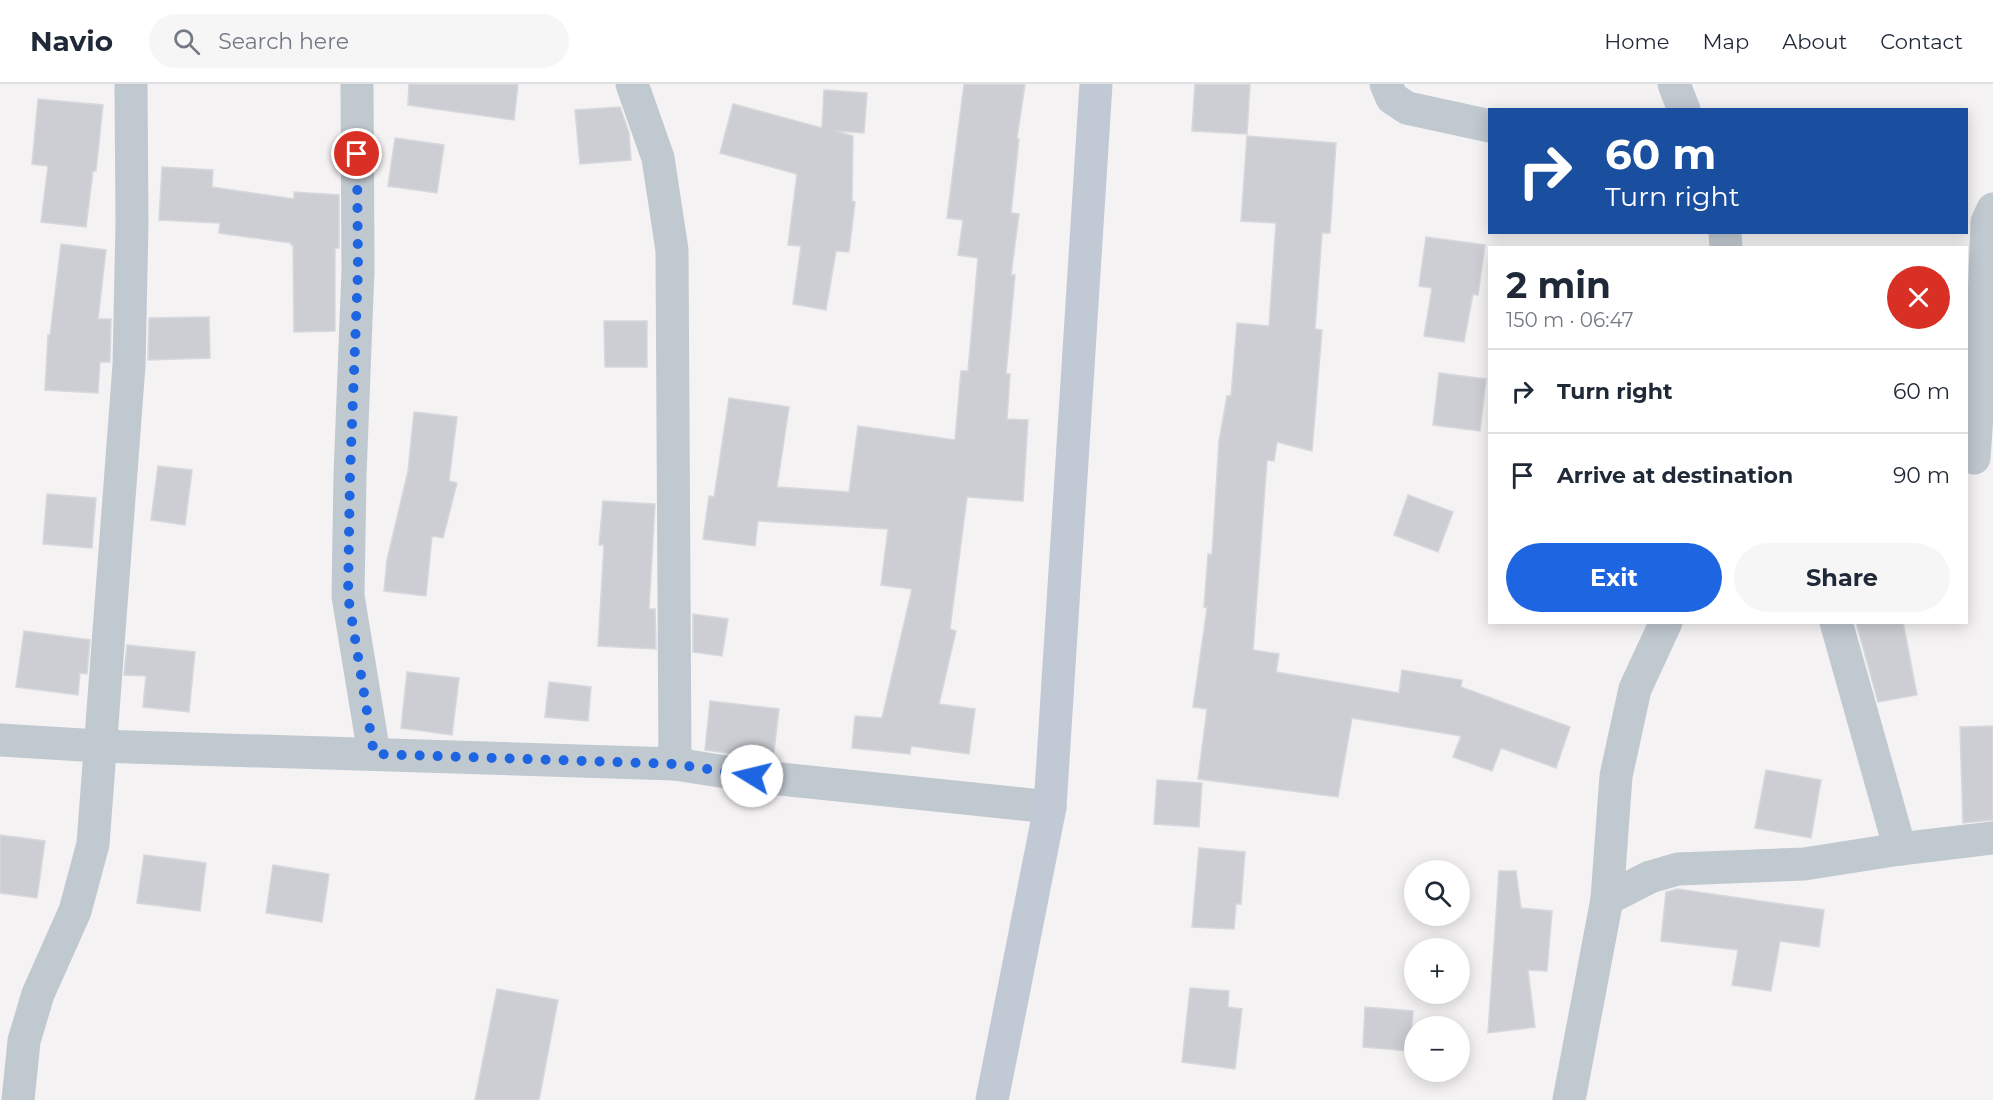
<!DOCTYPE html>
<meta charset="utf-8">
<style>
:root{--surface:#fff;--page:#f6f6f7;--text:#1f2937;--muted:#747a83;--line:#e0e1e3;--accent:#1e65e2}
body{margin:0;font-family:Montserrat,sans-serif;background:var(--page);color:var(--text);height:100vh;display:flex;flex-direction:column;font-size:22px;white-space:nowrap}
*{box-sizing:border-box;margin:0}
p{font-size:20px;color:var(--muted)}
.icon{flex:none;width:33px;height:33px;fill:none;stroke:currentColor;stroke-width:2;stroke-linecap:round;stroke-linejoin:round}
.map{position:relative;flex:1;overflow:hidden}
.drawer{position:absolute;left:1488px;top:162px;width:480px;height:378px;display:flex;flex-direction:column;background:var(--surface);border-radius:0px;box-shadow:0 3px 15px #0003}
.drawer>*{flex:none}
.banner{position:absolute;left:1488px;top:24px;width:480px;height:126px;border-radius:0px;box-shadow:0 3px 15px #0003;background:#1a4fa0;color:#fff;overflow:hidden}
.controls{position:absolute;left:1404px;top:776px;display:grid;gap:12px}
.controls a{display:grid;place-items:center;width:66px;height:66px;border-radius:50%;background:var(--surface);box-shadow:0 3px 15px #0003;font-size:30px}
.pin{position:absolute;display:grid;place-items:center;width:51px;height:51px;color:#fff;margin:-26px;border:3px solid #fff;border-radius:50%;box-shadow:0 2px 6px #0007}
.me{position:absolute;width:66px;margin:-33px;rotate:279deg;stroke-linejoin:round;filter:drop-shadow(0 0 4px #0008)}
.turn{display:flex;align-items:center;gap:21px;height:126px;padding:0 18px;font-size:27px}
.turn .icon{width:78px;height:78px;stroke-width:2.5}
.turn b{display:block;font-size:42px;line-height:51px}
.round{display:grid;place-items:center;flex:none;width:63px;height:63px;border-radius:32px;background:var(--page)}
.headline{display:flex;align-items:center;justify-content:space-between;height:102px;padding:0 18px}
h1{font-size:36px;font-weight:700;line-height:45px}
.button{display:flex;gap:12px;margin-top:auto;padding:12px 18px}
.button a{flex:1;height:69px;border-radius:36px;background:var(--accent);color:#fff;font-size:24px;font-weight:700;line-height:69px;text-align:center}
.button a+a{background:var(--page);color:var(--text)}
ul{padding:0;list-style:none}
li{display:flex;align-items:center;gap:18px;height:84px;padding:0 18px;border-top:2px solid var(--line)}
li div{flex:1}
li b{display:block;font-size:22px}
li em{font-style:normal}
header{display:flex;align-items:center;gap:36px;box-sizing:border-box;height:84px;padding:0 30px;background:var(--surface);border-bottom:2px solid var(--line)}
header strong{font-size:28px}
nav{display:flex;gap:33px;margin-inline-start:auto;font-size:21px}
.search{width:420px;height:54px;background:var(--page);display:flex;align-items:center;gap:15px;box-sizing:border-box;padding:0 21px;border-radius:33px;color:var(--muted);font-size:22px}
.map>svg:first-child{display:block}
</style>
<header>
<strong>Navio</strong>
<div class="search"><svg class="icon" aria-label="search" viewBox="0 0 24 24"><circle cx="10" cy="10" r="6"/><path d="M15 15l6 6"/></svg>Search here</div>
<nav><a>Home</a><a>Map</a><a>About</a><a>Contact</a></nav>
</header>
<div class="map">
<svg width="1993" height="1016" viewBox="0 0 1993 1016">
<rect width="100%" height="100%" fill="#f4f2f2"/>
<!-- building -->
<g fill="#ccced4" stroke="#d6d8dd" stroke-width="1.5">
<path d="M 409,0 L 518,0 L 514,36 L 408,21 Z"/>
<path d="M 964,0 L 1025,0 L 1017,54 L 1019,55 L 1011,129 L 1019,130 L 1011,191 L 1015,191 L 1006,290 L 1010,290 L 1007,335 L 1028,336 L 1023,417 L 967,413 L 950,545 L 956,547 L 939,620 L 975,625 L 969,670 L 911,662 L 910,670 L 852,664 L 855,632 L 882,634 L 912,505 L 881,501 L 888,445 L 758,437 L 755,462 L 703,455 L 709,412 L 714,413 L 729,314 L 789,323 L 777,403 L 849,408 L 858,342 L 955,356 L 961,287 L 968,287 L 978,174 L 958,171 L 963,136 L 947,134 Z"/>
<path d="M 1195,0 L 1250,0 L 1247,50 L 1192,47 Z"/>
<path d="M 824,6 L 867,9 L 864,49 L 836,47 L 853,52 L 852,117 L 855,118 L 849,168 L 836,167 L 826,226 L 793,220 L 801,162 L 788,161 L 797,90 L 720,69 L 733,20 L 822,44 Z"/>
<path d="M 38,15 L 103,21 L 96,87 L 93,87 L 86,143 L 41,138 L 48,82 L 32,80 Z"/>
<path d="M 620,23 L 629,49 L 631,76 L 580,80 L 575,26 Z"/>
<path d="M 1247,52 L 1336,59 L 1330,149 L 1322,149 L 1315,245 L 1322,246 L 1312,367 L 1277,358 L 1274,377 L 1267,376 L 1253,566 L 1279,570 L 1276,588 L 1399,609 L 1402,586 L 1462,596 L 1461,603 L 1570,643 L 1556,684 L 1501,664 L 1492,687 L 1453,673 L 1461,652 L 1352,634 L 1338,713 L 1198,695 L 1207,625 L 1193,623 L 1207,524 L 1204,523 L 1208,470 L 1212,471 L 1219,357 L 1227,312 L 1231,312 L 1237,239 L 1269,242 L 1276,139 L 1241,137 Z"/>
<path d="M 395,54 L 444,61 L 437,109 L 388,102 Z"/>
<path d="M 162,83 L 213,86 L 212,103 L 294,115 L 294,108 L 339,111 L 339,164 L 335,164 L 335,247 L 294,248 L 293,161 L 291,161 L 291,159 L 219,149 L 220,139 L 159,136 Z"/>
<path d="M 1426,153 L 1485,161 L 1478,211 L 1473,210 L 1464,258 L 1424,252 L 1432,204 L 1419,202 Z"/>
<path d="M 61,160 L 106,166 L 98,235 L 111,235 L 110,278 L 100,278 L 98,309 L 45,306 L 48,251 L 50,251 Z"/>
<path d="M 209,233 L 210,274 L 148,276 L 149,234 Z"/>
<path d="M 604,237 L 647,237 L 647,283 L 605,283 Z"/>
<path d="M 1439,289 L 1486,295 L 1480,347 L 1433,341 Z"/>
<path d="M 414,328 L 457,333 L 449,397 L 457,399 L 443,454 L 432,452 L 426,512 L 384,507 L 387,476 L 408,387 Z"/>
<path d="M 158,382 L 192,386 L 185,441 L 151,436 Z"/>
<path d="M 47,410 L 96,414 L 92,464 L 43,460 Z"/>
<path d="M 1408,411 L 1453,428 L 1438,468 L 1394,451 Z"/>
<path d="M 603,417 L 655,420 L 649,525 L 655,525 L 656,565 L 598,562 L 604,461 L 599,461 Z"/>
<path d="M 693,530 L 728,535 L 722,572 L 693,568 Z"/>
<path d="M 1856,538 L 1903,538 L 1917,611 L 1878,618 Z"/>
<path d="M 24,547 L 90,556 L 87,590 L 80,589 L 78,611 L 16,603 Z"/>
<path d="M 127,561 L 195,568 L 189,628 L 143,623 L 146,592 L 124,591 Z"/>
<path d="M 407,588 L 459,594 L 452,651 L 401,644 Z"/>
<path d="M 549,598 L 591,603 L 588,637 L 545,633 Z"/>
<path d="M 710,617 L 779,625 L 773,675 L 705,666 Z"/>
<path d="M 1993,642 L 1993,736 L 1963,739 L 1960,643 Z"/>
<path d="M 1766,686 L 1821,696 L 1811,754 L 1755,744 Z"/>
<path d="M 1157,696 L 1202,699 L 1199,743 L 1154,740 Z"/>
<path d="M 0,751 L 45,757 L 37,814 L 0,809 Z"/>
<path d="M 1199,764 L 1245,768 L 1241,820 L 1236,820 L 1234,845 L 1192,843 Z"/>
<path d="M 144,771 L 206,779 L 200,827 L 137,819 Z"/>
<path d="M 273,781 L 329,790 L 322,838 L 266,829 Z"/>
<path d="M 1499,787 L 1516,787 L 1521,824 L 1552,827 L 1547,887 L 1528,886 L 1535,943 L 1488,949 Z"/>
<path d="M 1677,805 L 1824,826 L 1819,863 L 1780,857 L 1771,907 L 1732,901 L 1738,866 L 1661,857 L 1666,808 Z"/>
<path d="M 1190,904 L 1229,907 L 1228,923 L 1242,925 L 1235,985 L 1182,978 Z"/>
<path d="M 497,905 L 558,916 L 539,1016 L 475,1016 Z"/>
<path d="M 1365,923 L 1413,927 L 1410,967 L 1363,963 Z"/>
</g>
<g fill="none" stroke-linecap="round" stroke-linejoin="round">
<!-- street -->
<g stroke="#c0c8d0" stroke-width="33">
<path d="M 357,0 L 358,186 L 350,391 L 348,512 L 374,670"/>
<path d="M 632,0 L 658,74 L 672,166 L 675,680"/>
<path d="M 1386,0 L 1392,14 L 1407,24 L 1490,42"/>
<path d="M 1674,0 L 1684,26"/>
<path d="M 1725,148 L 1726,164"/>
<path d="M 1974,374 L 1983,245 L 1987,138 L 1993,125"/>
<path d="M 1836,538 L 1900,765"/>
<path d="M 0,656 L 99,662 L 675,680 L 752,692 L 1050,723"/>
<path d="M 1607,815 L 1650,793 L 1678,785 L 1804,780 L 1900,765 L 1993,754"/>
<path d="M 18,1016 L 24,957 L 38,910 L 75,827 L 93,760 L 129,281 L 132,139 L 131,0"/>
<path d="M 1569,1016 L 1607,815 L 1616,692 L 1635,605 L 1666,538"/>
</g>
<!-- secondary -->
<path stroke="#c1c9d5" stroke-width="33" d="M 992,1016 L 1050,723 L 1096,0"/>
</g>
<g fill="none" stroke-linecap="round" stroke-linejoin="round">
<!-- route -->
<path stroke="#1e65e2" stroke-width="10" stroke-dasharray="0 18" d="M 357,70 L 358,186 L 350,391 L 348,512 L 374,670 L 675,680 L 752,692"/>
</g>
</svg>
<div class="controls">
<a><svg class="icon" aria-label="search" viewBox="0 0 24 24"><circle cx="10" cy="10" r="6"/><path d="M15 15l6 6"/></svg></a>
<a>+</a>
<a>−</a>
</div>
<div class="pin" style="left:357px;top:70px;background:#d93025"><svg class="icon" aria-label="arrive" viewBox="0 0 24 24"><path d="M6 21V4h12l-3 4 3 4H6"/></svg></div>
<svg class="me" style="left:752px;top:692px" viewBox="-20 -20 40 40"><circle r="19" fill="#fff"/><path d="M0-13L10 11 0 6-10 11z" fill="#1e65e2"/></svg>
<div class="banner">
<div class="turn"><svg class="icon" aria-label="right" viewBox="0 0 24 24"><path d="M7 20v-9h11M14 6l5 5-5 5"/></svg><div><b>60 m</b>Turn right</div></div>
</div>
<section class="drawer">
<div class="headline"><div><h1>2 min</h1><p>150 m · 06:47</p></div><a class="round" style="background:#d93025;color:#fff"><svg class="icon" aria-label="close" viewBox="0 0 24 24"><path d="M6 6l12 12M18 6L6 18"/></svg></a></div>
<ul>
<li><svg class="icon" aria-label="right" viewBox="0 0 24 24"><path d="M7 20v-9h11M14 6l5 5-5 5"/></svg><div><b>Turn right</b></div><em>60 m</em></li>
<li><svg class="icon" aria-label="arrive" viewBox="0 0 24 24"><path d="M6 21V4h12l-3 4 3 4H6"/></svg><div><b>Arrive at destination</b></div><em>90 m</em></li>
</ul>
<div class="button"><a>Exit</a><a>Share</a></div>
</section>
</div>
